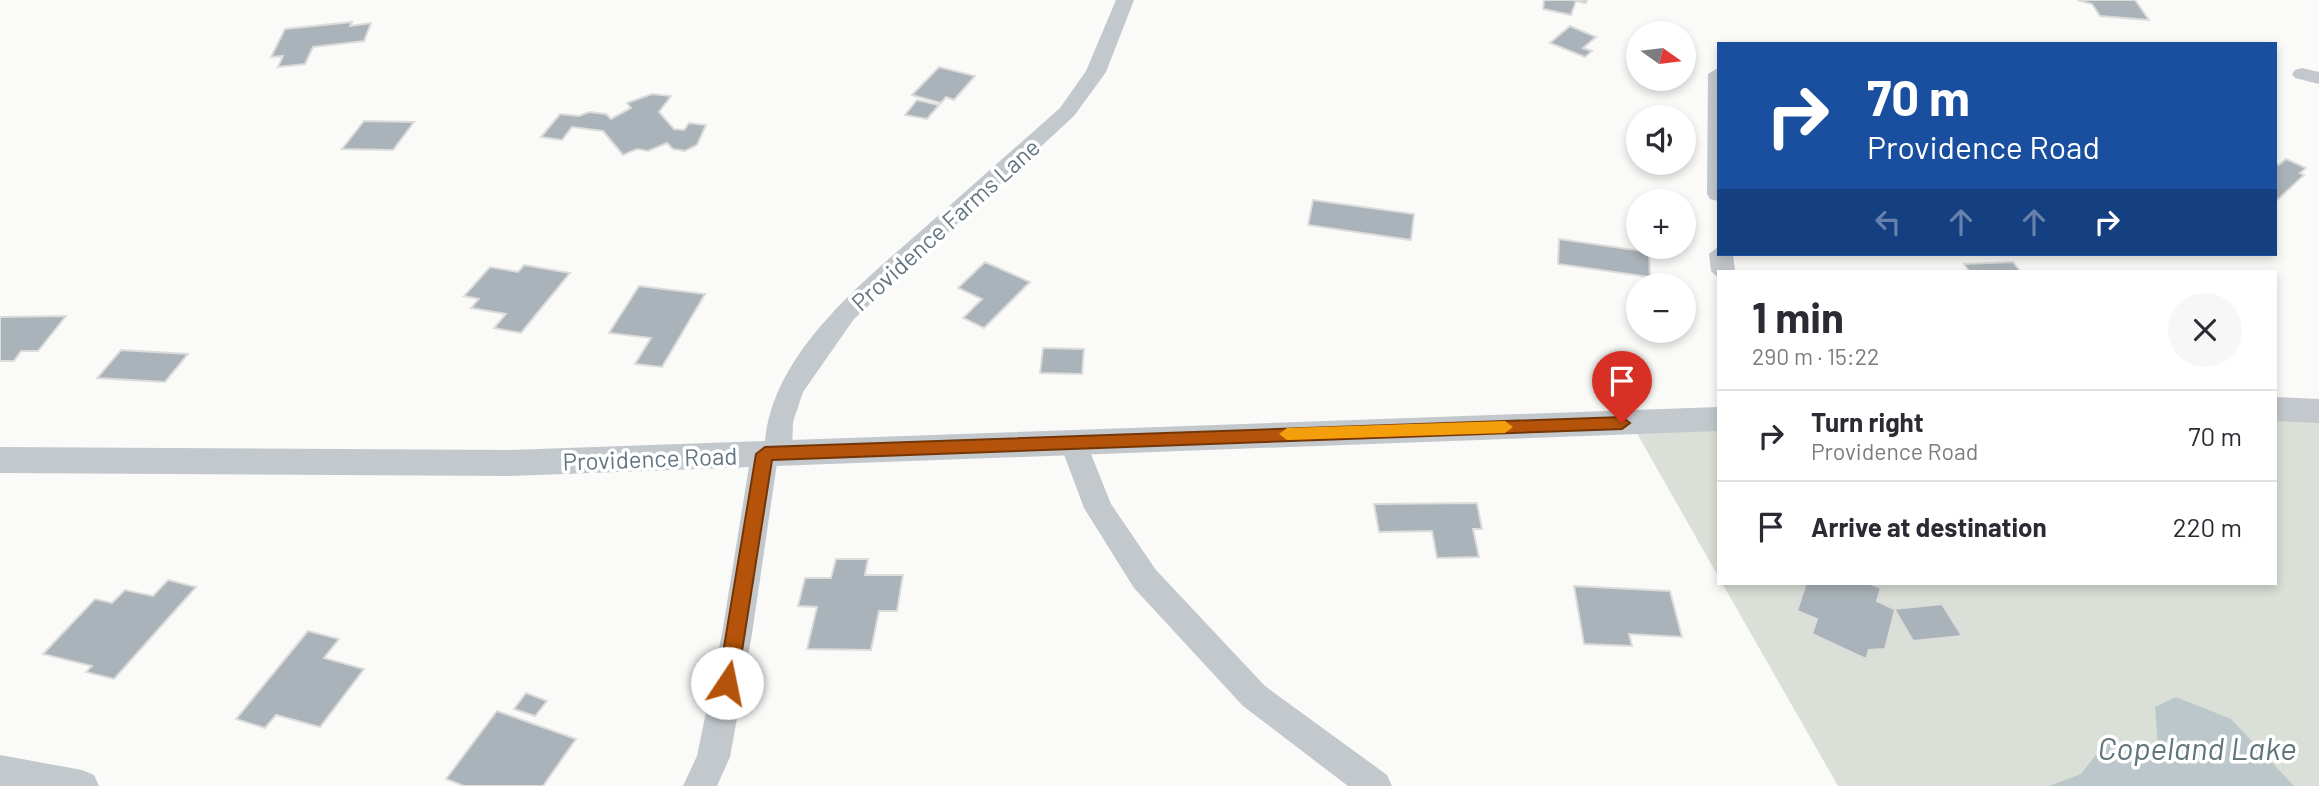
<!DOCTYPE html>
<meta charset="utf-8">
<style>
:root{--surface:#fff;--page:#f7f7f7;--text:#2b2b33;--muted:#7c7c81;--line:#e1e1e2}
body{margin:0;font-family:Barlow,sans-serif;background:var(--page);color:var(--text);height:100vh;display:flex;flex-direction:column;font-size:26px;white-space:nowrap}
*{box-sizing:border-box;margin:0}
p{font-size:23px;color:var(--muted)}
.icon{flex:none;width:38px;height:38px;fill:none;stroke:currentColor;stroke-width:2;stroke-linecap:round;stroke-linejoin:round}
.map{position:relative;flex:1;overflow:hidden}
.details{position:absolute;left:1717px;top:270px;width:560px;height:315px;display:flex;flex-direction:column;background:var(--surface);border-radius:0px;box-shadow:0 4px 10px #0003}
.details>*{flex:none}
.top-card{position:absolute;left:1717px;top:42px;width:560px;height:214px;border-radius:0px;box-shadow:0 4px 10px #0003;background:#1a4fa0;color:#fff;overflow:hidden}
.needle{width:46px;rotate:104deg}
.controls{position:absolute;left:1626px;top:21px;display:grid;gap:14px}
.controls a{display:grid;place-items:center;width:70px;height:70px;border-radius:50%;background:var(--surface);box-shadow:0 4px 10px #0003;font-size:35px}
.pin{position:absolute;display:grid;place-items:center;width:60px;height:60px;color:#fff;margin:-72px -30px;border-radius:50% 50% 50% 0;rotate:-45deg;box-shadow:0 0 7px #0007}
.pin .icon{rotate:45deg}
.me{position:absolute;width:77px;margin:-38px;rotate:11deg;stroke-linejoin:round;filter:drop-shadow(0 0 5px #0008)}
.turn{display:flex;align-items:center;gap:24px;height:147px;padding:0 35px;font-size:32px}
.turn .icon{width:91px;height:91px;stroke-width:2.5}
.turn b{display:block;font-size:49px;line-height:60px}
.lanes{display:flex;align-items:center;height:66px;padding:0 35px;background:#0003;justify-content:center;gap:35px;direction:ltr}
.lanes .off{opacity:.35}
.round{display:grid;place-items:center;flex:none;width:74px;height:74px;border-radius:37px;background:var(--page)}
.head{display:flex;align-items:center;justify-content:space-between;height:119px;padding:0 35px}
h1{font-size:42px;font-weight:700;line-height:52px}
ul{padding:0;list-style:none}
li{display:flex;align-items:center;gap:21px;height:91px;padding:0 35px;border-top:2px solid var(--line)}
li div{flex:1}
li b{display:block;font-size:26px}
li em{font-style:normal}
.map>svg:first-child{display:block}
</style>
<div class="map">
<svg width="2319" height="786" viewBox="0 0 2319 786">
<rect width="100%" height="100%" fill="#fafaf8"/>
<!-- green -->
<g fill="#dadfd7">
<path d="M 2319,415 L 2319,786 L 1838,786 L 1722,583 L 2275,583 L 2275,416 Z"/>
<path d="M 1629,420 L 1718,420 L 1718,576 L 1630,421 Z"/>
</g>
<!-- water -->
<path fill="#bbc7cb" d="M 2176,697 L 2231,719 L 2294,786 L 2049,786 L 2081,774 L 2106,742 L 2133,754 L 2158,746 L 2155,707 Z"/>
<!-- building -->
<g fill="#aab3b9" stroke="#dcdcda" stroke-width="2">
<path d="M 1544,0 L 1587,0 L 1586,3 L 1576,1 L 1571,15 L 1543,9 Z"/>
<path d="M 2077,0 L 2135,0 L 2149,20 L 2100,16 L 2092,4 Z"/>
<path d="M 352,22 L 350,26 L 371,23 L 364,41 L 313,47 L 305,64 L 278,67 L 283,56 L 271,57 L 285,29 Z"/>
<path d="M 1570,26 L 1596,37 L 1583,48 L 1592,51 L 1585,57 L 1550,43 Z"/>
<path d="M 939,67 L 975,76 L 954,100 L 946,97 L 941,103 L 912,95 Z"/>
<path d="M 652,94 L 671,96 L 659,112 L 674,129 L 684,130 L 689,123 L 706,125 L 697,145 L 685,151 L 673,149 L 667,143 L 648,151 L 637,149 L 623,155 L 603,131 L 572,127 L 562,140 L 541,137 L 560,114 L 579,116 L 589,112 L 606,114 L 611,119 L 631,108 L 627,103 Z"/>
<path d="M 917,100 L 939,105 L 927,119 L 905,115 Z"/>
<path d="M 364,121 L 414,122 L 393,150 L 342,149 Z"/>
<path d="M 2286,159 L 2306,168 L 2300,173 L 2304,175 L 2275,202 L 2275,163 L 2279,165 Z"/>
<path d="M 1313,200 L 1414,214 L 1411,240 L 1308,225 Z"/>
<path d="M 1559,239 L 1649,252 L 1650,277 L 1558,264 Z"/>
<path d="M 985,262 L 1030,282 L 984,328 L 963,318 L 982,299 L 958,288 Z"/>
<path d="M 2013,262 L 2020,271 L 1969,271 L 1964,264 Z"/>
<path d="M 524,265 L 570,273 L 521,333 L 494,328 L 506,314 L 471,308 L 479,299 L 464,296 L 490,267 L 518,272 Z"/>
<path d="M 639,286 L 705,294 L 662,367 L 635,364 L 651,338 L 609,333 Z"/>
<path d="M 66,316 L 38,351 L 21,351 L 14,361 L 0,361 L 0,317 Z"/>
<path d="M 1043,348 L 1084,349 L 1082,374 L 1040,373 Z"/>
<path d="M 121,350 L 188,354 L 165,382 L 97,378 Z"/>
<path d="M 1477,503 L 1482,529 L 1473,529 L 1479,557 L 1437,558 L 1432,531 L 1379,532 L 1374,504 Z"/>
<path d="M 836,559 L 868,559 L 865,575 L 903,575 L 897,611 L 879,611 L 871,650 L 807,649 L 817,607 L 798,606 L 805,578 L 831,578 Z"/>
<path d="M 168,580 L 196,587 L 114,679 L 86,672 L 92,666 L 43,654 L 95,599 L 112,603 L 125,590 L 153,596 Z"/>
<path d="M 1806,583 L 1868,583 L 1881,588 L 1877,601 L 1894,609 L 1942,604 L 1962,636 L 1913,641 L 1895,610 L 1885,649 L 1869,650 L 1866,659 L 1812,634 L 1817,619 L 1797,611 Z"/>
<path d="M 1574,586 L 1670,591 L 1682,637 L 1629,634 L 1632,646 L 1584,644 Z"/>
<path d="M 308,631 L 339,639 L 324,658 L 364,669 L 320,727 L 276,715 L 265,728 L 236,719 Z"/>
<path d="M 526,693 L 547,701 L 535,716 L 514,709 Z"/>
<path d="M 497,711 L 576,739 L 543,786 L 464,786 L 446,779 Z"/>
</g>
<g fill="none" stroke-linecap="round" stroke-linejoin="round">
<!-- minor -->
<g fill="#c3c8cc" fill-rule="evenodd">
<path d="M 1116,0 L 1134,0 L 1106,72 L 1074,116 L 854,319 L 803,392 L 793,422 L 792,453 L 788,460 L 777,463 L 752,634 L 730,757 L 717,786 L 683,786 L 697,756 L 722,634 L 751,454 L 755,446 L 765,443 C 772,351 867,279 931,222 C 974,184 1017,146 1060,108 L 1086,71 Z"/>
<path d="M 1718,68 L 1718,201 L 1710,199 L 1707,194 L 1708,74 Z"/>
<path d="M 2302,68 L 2319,72 L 2319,84 L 2295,78 L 2292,74 L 2295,70 Z"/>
<path d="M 1718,247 L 1718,254 L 1733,254 L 1735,271 L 1718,271 L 1718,278 L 1711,271 L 1709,254 Z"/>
<path d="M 1073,431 L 1083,434 L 1111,504 L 1156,570 L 1265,686 L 1387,775 L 1392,786 L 1348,786 L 1243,706 L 1134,588 L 1084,508 L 1059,441 L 1063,434 Z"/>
<path d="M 0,755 L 82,770 L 94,775 L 99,786 L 0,786 Z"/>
</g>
<!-- tertiary -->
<g fill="#c3c8cc" fill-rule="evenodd">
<path d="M 2275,397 L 2319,399 L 2319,423 L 2275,421 Z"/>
<path d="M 1718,407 L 1718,431 L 510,476 L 0,473 L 0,447 L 510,450 Z"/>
</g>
</g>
<!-- route -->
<path fill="#b45309" stroke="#753606" stroke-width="2" d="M 1622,417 L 1630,423 L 1622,429 L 772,460 L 737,683 L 734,689 L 727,692 L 720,689 L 718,683 L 756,454 L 765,447 Z"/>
<!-- slow -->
<path fill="#f59e0b" d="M 1505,421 L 1513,427 L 1505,433 L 1287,440 L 1279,434 L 1287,428 Z"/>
<g text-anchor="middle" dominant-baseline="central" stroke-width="7" stroke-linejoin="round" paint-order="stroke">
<!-- street labels -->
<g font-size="24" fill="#657683" stroke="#fff">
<text transform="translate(945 224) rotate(-42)">Providence Farms Lane</text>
<text transform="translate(650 458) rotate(-2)">Providence Road</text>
</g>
<!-- near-water labels -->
<g font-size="32" font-style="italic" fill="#60757c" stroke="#fff">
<text x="2197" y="747">Copeland Lake</text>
</g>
</g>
</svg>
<div class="controls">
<a><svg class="needle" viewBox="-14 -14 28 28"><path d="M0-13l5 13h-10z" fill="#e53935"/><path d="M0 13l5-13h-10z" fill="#7c7c81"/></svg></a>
<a><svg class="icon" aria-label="sound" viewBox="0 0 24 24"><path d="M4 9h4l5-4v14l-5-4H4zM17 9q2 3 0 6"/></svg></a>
<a>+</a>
<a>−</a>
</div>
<div class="pin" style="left:1622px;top:423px;background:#d93025"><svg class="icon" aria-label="arrive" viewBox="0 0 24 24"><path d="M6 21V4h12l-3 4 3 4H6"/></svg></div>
<svg class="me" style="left:727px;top:683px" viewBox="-20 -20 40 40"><circle r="19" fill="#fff"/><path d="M0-13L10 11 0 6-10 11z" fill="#b45309"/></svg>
<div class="top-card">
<div class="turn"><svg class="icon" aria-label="right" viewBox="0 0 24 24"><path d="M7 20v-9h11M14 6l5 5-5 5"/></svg><div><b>70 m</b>Providence Road</div></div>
<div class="lanes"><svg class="icon off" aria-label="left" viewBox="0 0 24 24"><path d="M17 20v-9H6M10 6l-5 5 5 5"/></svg><svg class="icon off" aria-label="ahead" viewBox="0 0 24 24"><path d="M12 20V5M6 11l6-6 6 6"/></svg><svg class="icon off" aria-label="ahead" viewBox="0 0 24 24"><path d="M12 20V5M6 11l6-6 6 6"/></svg><svg class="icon" aria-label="right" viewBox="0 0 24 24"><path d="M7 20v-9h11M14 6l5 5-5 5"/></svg></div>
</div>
<section class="details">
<div class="head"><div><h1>1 min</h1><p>290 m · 15:22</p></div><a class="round"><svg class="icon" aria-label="close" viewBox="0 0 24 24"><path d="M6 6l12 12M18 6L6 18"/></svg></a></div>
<ul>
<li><svg class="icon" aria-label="right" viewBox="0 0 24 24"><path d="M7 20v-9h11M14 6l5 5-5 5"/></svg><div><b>Turn right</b><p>Providence Road</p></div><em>70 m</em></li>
<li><svg class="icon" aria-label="arrive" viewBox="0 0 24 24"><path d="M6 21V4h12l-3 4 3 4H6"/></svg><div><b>Arrive at destination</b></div><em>220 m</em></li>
</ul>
</section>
</div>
